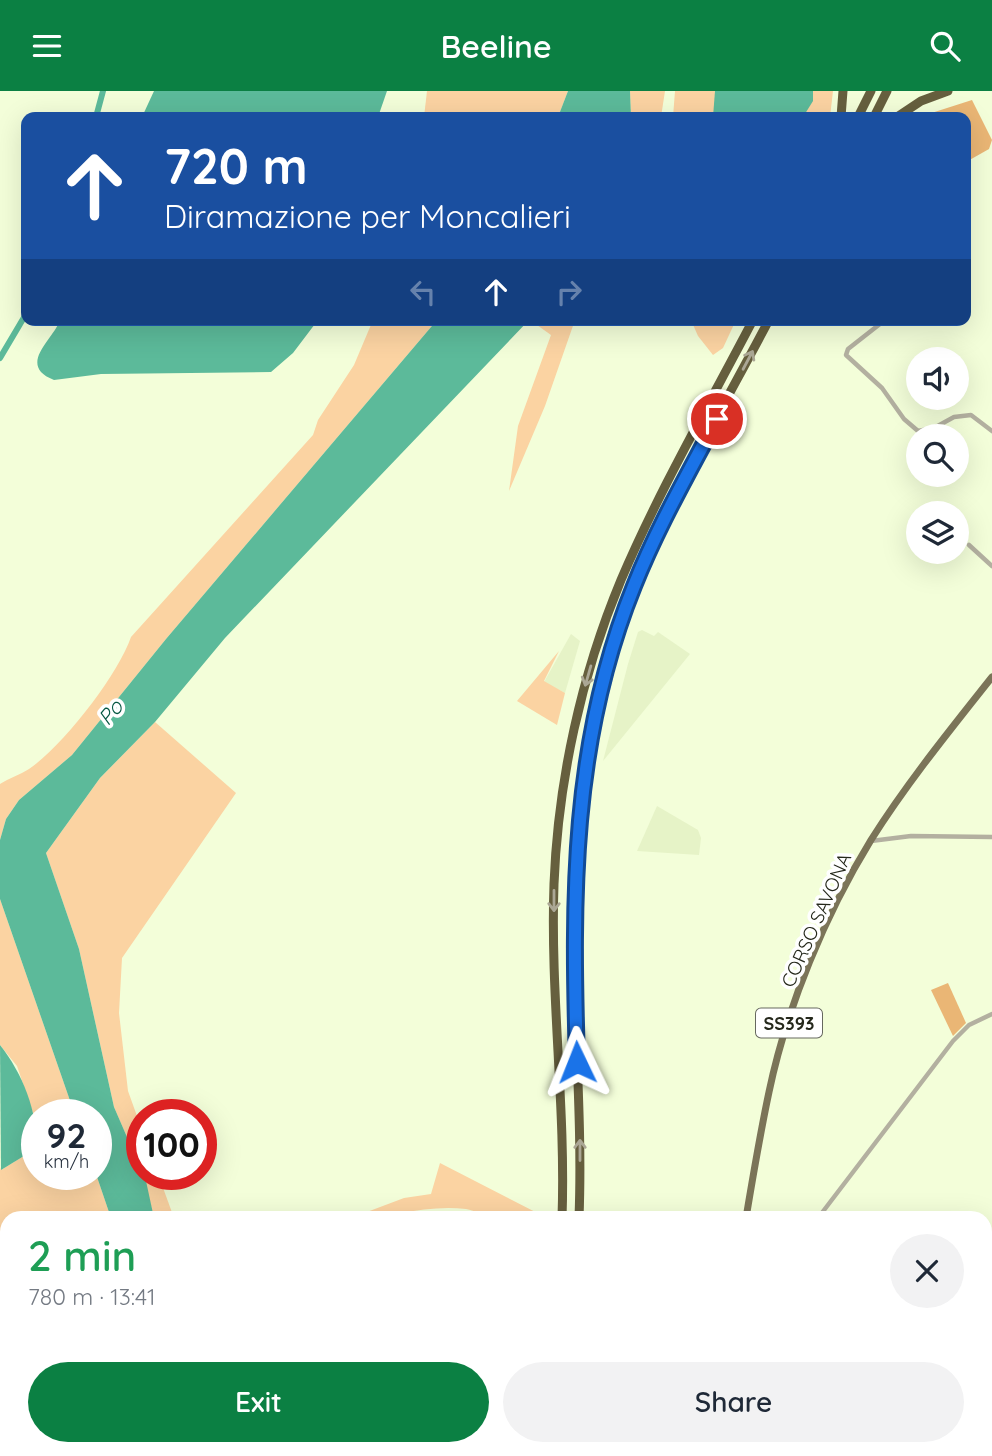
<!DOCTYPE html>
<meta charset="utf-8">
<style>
:root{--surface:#fff;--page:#f2f2f3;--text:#1f2937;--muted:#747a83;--accent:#0b8043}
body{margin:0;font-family:Quicksand,sans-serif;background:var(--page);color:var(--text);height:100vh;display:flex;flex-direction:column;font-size:26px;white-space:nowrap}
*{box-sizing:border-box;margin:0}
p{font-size:23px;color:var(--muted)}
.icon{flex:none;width:38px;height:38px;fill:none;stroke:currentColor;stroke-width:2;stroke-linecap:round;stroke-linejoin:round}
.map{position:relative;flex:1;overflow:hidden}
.sheet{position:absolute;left:0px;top:1120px;width:992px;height:245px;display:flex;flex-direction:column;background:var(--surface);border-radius:21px 21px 0 0;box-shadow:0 7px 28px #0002}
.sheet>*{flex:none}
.hud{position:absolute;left:21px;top:21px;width:950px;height:214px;border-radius:14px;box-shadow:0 7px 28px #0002;background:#1a4fa0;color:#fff;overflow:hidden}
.buttons{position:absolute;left:906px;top:256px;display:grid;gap:14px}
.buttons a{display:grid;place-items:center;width:63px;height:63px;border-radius:50%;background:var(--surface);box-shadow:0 7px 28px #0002;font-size:35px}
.speed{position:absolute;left:21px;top:1008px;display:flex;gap:14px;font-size:35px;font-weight:700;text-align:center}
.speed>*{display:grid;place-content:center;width:91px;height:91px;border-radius:50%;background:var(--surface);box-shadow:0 7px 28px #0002;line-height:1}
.speed small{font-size:18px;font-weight:400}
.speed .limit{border:10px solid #d22;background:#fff;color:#111}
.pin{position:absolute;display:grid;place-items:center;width:60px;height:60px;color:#fff;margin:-30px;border:4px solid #fff;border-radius:50%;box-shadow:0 2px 7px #0007}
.me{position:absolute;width:77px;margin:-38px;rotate:358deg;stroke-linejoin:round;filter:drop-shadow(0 0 5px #0008)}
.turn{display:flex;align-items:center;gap:24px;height:147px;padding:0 28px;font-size:32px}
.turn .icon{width:91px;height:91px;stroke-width:2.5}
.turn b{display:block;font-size:49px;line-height:60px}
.lanes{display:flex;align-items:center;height:66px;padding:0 28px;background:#0003;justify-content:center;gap:35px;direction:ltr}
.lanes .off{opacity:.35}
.round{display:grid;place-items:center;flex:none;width:74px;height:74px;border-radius:37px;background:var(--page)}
.headline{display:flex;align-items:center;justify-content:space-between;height:119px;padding:0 28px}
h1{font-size:42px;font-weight:600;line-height:52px;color:#1e9e55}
.action{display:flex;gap:14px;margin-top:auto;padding:14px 28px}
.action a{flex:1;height:80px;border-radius:42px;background:var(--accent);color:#fff;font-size:28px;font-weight:600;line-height:80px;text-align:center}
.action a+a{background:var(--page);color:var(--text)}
header{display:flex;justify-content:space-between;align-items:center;height:91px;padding:0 28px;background:var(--accent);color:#fff;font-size:32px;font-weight:600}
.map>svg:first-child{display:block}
</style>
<header><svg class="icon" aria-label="menu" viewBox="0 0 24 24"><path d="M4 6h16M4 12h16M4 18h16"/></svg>Beeline<svg class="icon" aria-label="search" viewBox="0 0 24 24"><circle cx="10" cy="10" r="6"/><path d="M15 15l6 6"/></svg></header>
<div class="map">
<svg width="992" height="1365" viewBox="0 0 992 1365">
<rect width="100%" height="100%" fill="#f3fed9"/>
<!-- built -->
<g fill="#e6f3c7">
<path d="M 642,539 L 654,545 L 658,541 L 690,563 L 603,670 L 628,573 L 638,541 Z"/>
<path d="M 571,543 L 580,550 L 565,602 L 544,591 Z"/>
<path d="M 657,715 L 698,739 L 701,747 L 699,764 L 637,760 Z"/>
</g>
<!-- green -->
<g fill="#fbd3a2">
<path d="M 427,0 L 568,0 L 558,26 L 424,26 Z"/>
<path d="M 630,0 L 665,0 L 661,26 L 631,26 Z"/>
<path d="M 675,0 L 833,0 L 830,26 L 673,26 Z"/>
<path d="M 373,229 L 437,229 L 166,548 L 72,664 L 19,709 L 6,728 L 0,749 L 0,693 C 9,687 20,684 29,678 C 63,655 118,584 131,546 L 313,344 L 318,329 L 354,274 Z"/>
<path d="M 530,229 L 575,229 L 545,315 L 509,400 L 518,335 L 551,244 Z"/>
<path d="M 691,229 L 736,229 L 723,257 L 713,264 L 698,245 Z"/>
<path d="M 559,560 L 544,590 L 565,602 L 557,634 L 517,610 Z"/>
<path d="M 155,631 L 236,702 L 122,867 L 119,922 L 128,1000 L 142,1039 L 142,1081 L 114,1016 L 79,858 L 46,762 L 100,687 Z"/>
<path d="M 0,808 L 75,1024 L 37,1024 L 37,1034 L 17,975 L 0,954 Z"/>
<path d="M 37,1057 L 37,1083 L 96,1083 L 111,1127 L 7,1127 L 7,1205 L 0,1194 L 0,1076 L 1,1079 Z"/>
<path d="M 440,1072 L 547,1127 C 530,1127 509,1130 492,1127 C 483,1126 475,1119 466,1118 C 427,1113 390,1127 351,1127 L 404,1107 L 431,1103 Z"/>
<path d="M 143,1083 L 158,1083 L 174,1127 L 154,1127 Z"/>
</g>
<!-- forest -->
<g fill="#eab675">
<path d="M 972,9 L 992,49 L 989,58 L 966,71 L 966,26 L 919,26 Z"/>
<path d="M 948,892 L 966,932 L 953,945 L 931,899 Z"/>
</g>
<!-- water -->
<g fill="#5cba9a">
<path d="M 154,0 L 387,0 L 378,26 L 142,26 Z"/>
<path d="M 568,0 L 630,0 L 631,26 L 558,26 Z"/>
<path d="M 715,0 L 813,0 L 813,10 L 803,26 L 713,26 Z"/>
<path d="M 60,229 L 318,229 L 293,262 L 271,281 L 101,283 L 54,289 C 16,274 54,248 60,229 Z"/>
<path d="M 437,229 L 529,229 L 225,547 L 155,631 L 100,687 L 46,762 L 79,858 L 114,1016 L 146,1090 L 154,1127 L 111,1127 L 96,1083 L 96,1024 L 75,1024 L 0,808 L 0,749 L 6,728 L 19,709 L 72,664 L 166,548 Z"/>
<path d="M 0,954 C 23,983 37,1020 37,1057 L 1,1079 Z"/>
</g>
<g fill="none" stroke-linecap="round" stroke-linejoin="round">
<!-- stream -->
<g stroke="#5cba9a" stroke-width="2">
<path d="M 396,1127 L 400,1123 L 455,1127"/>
<path d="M 724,1358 L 732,1365"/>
</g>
<!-- canal -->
<g stroke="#5cba9a" stroke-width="6">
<path d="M 96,26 L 103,0"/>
<path d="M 0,267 L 26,223"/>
</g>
<!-- river -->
<path stroke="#5cba9a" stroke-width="10" d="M 226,1358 L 231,1365"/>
<!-- minor -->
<g stroke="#b3b0a0" stroke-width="4.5">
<path d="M 885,229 L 848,258 L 846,264 L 882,297 L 904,328 L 918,340 L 934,337 L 954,326 L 971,324 L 992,340"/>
<path d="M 969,454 L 992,475"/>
<path d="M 871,750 L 911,745 L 992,746"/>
<path d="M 818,1127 L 953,950 L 969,934 L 992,923"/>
</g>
<!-- primary -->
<g stroke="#7b7458" stroke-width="7">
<path d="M 746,1127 C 753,1085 760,1043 769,1001 C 787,915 825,824 871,749 C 907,692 950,639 992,586"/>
<path d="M 703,1365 L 705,1358"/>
</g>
<!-- motorway -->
<g stroke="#665f3e" stroke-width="9">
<path d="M 841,26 L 843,0"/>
<path d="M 858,26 L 871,0"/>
<path d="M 874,26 L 887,0"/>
<path d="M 897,26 L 921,10 L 948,0"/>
<path d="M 562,1127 C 566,1016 550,905 554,793 C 558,690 581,585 621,489 C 659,400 708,315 753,229"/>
<path d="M 579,1127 C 584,998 566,869 577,740 C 584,657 603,572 635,494 C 672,403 723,316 769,229"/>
<path d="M 530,1365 L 532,1358"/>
<path d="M 548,1365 L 550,1358"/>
</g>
</g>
<!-- one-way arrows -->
<defs><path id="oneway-shaft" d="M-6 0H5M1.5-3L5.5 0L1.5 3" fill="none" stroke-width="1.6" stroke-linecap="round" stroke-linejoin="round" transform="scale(1.75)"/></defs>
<g stroke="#aba795">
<use href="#oneway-shaft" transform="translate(748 269) rotate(-62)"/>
<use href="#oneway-shaft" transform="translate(588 585) rotate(106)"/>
<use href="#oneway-shaft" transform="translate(554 810) rotate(90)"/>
<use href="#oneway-shaft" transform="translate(580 1059) rotate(-90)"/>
</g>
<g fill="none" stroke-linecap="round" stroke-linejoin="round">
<defs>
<path id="route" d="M 577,971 C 572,806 571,651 634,495 C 657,437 688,383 717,328"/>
</defs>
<!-- route casing -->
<use href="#route" stroke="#114b97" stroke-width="18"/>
<!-- route -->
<use href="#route" stroke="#1a73e8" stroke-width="12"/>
</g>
<g text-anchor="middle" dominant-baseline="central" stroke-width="7" stroke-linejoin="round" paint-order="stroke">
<!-- shield labels -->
<rect fill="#fff" stroke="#66685f" stroke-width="2" x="756" y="917.5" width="66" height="29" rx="5"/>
<g font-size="18" font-weight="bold" fill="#25281b">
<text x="789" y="932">SS393</text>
</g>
<!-- street labels -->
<g font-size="19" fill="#25281b" stroke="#fff">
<text transform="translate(816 829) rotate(-66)">CORSO SAVONA</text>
</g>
<!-- water labels -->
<g font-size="21" font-style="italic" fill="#055742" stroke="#fff">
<text transform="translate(110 621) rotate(-50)">Po</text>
</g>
</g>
</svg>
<div class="buttons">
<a><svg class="icon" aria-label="sound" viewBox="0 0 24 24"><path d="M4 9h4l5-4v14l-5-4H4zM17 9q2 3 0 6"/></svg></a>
<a><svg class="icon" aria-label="search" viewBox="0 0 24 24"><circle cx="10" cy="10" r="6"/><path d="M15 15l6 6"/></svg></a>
<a><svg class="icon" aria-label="layers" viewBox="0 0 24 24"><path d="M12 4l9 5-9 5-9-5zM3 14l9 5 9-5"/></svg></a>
</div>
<div class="speed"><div>92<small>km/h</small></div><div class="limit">100</div></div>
<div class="pin" style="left:717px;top:328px;background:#d93025"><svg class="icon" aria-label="arrive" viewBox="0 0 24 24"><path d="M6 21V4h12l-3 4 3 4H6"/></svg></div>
<svg class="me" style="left:577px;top:971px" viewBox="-20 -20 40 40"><path d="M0-17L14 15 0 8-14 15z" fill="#1a73e8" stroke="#fff" stroke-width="4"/></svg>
<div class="hud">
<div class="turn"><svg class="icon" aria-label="ahead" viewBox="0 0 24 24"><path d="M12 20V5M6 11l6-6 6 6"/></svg><div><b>720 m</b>Diramazione per Moncalieri</div></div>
<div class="lanes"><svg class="icon off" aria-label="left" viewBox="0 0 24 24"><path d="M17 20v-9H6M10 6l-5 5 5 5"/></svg><svg class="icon" aria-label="ahead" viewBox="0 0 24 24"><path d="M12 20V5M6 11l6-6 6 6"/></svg><svg class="icon off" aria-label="right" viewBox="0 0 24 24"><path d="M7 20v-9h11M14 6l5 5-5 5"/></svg></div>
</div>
<section class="sheet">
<div class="headline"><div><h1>2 min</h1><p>780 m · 13:41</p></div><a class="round"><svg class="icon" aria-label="close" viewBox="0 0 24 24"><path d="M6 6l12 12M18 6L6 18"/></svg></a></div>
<div class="action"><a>Exit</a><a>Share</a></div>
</section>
</div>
